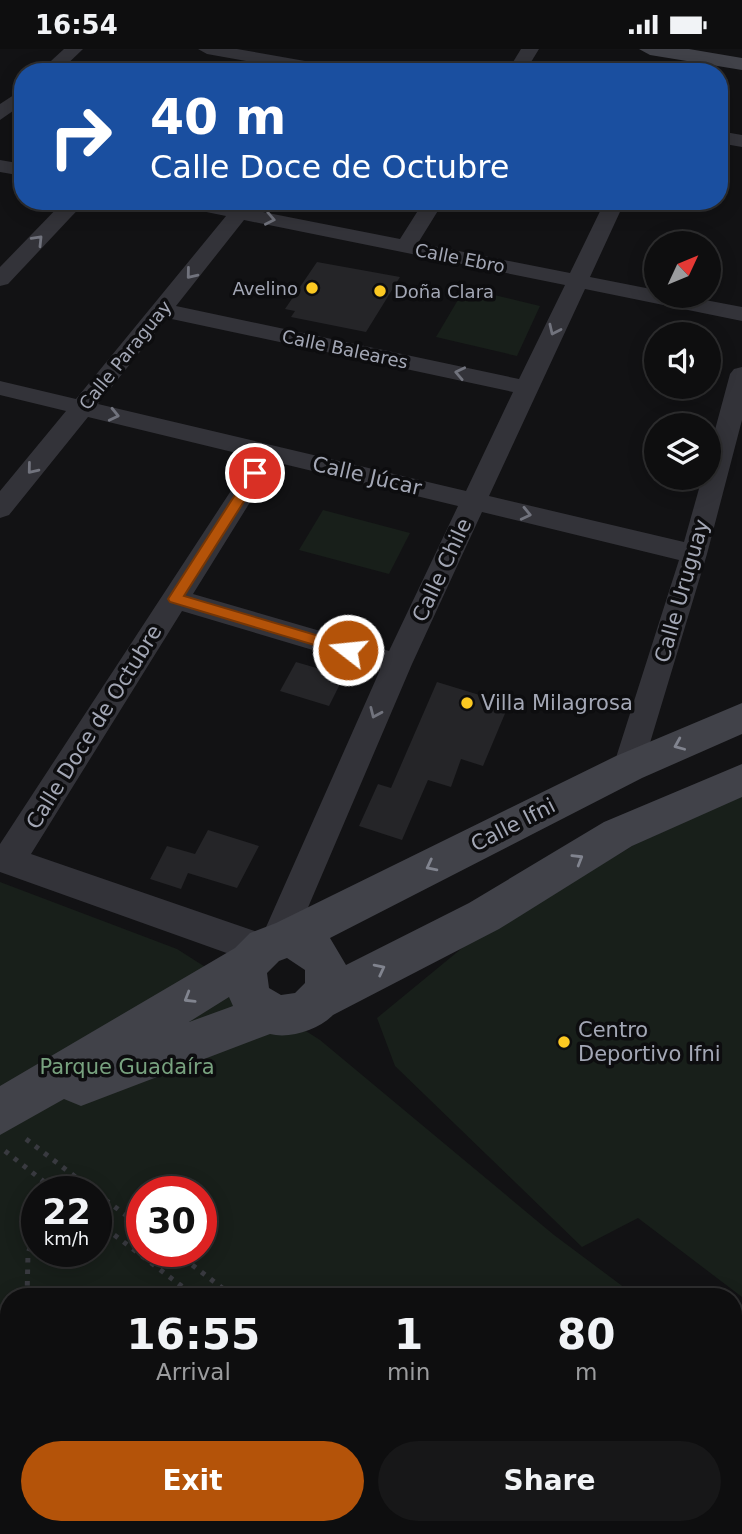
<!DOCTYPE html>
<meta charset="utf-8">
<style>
:root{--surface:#0e0e0f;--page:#171718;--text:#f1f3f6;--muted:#9b9c9e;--line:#2e2e2f;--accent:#b45309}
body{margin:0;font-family:"DejaVu Sans",sans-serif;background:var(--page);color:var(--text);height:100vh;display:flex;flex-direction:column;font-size:26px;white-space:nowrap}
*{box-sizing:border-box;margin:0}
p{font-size:23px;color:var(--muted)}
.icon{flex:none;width:38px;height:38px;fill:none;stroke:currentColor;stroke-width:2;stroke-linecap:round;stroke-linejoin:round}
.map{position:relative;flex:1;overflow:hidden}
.side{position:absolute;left:0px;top:1239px;width:742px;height:247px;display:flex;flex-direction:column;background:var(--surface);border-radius:28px 28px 0 0;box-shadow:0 4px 18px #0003,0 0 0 2px var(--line)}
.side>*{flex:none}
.top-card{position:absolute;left:14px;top:14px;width:714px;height:147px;border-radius:28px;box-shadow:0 4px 18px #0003,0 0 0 2px var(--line);background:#1a4fa0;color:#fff;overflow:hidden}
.needle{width:46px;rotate:46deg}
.buttons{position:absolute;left:644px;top:182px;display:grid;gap:14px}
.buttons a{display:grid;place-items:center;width:77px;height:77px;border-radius:50%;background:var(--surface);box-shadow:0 4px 18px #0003,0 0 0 2px var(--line);font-size:35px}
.speed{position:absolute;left:21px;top:1127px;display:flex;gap:14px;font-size:35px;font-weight:700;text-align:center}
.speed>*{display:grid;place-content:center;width:91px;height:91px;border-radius:50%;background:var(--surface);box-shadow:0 4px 18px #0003,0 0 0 2px var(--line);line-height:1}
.speed small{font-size:18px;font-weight:400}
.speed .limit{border:10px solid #d22;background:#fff;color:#111}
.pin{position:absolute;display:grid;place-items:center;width:60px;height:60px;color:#fff;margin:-30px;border:4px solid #fff;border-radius:50%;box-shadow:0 2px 7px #0007}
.me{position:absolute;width:77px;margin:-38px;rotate:286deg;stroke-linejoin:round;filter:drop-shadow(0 0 5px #0008)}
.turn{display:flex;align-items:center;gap:24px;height:147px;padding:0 21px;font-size:32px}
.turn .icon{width:91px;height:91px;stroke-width:2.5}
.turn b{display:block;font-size:49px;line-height:60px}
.eta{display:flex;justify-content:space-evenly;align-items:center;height:119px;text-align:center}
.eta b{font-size:42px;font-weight:600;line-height:49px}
.cta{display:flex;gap:14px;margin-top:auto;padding:14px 21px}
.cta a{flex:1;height:80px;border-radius:42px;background:var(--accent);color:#fff;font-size:28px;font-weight:600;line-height:80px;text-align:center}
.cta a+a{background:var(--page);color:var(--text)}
.status{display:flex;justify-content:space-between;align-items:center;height:49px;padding:0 35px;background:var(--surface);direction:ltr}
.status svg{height:19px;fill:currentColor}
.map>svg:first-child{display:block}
</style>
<div class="status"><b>16:54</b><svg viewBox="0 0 49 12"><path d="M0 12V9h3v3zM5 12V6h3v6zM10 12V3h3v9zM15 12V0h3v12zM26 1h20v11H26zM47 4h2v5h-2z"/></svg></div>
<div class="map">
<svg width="742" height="1485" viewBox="0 0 742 1485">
<rect width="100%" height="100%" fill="#121214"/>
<!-- green -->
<g fill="#181f1a" fill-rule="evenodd">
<path d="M 465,239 L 540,257 L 517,307 L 436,288 Z"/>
<path d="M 323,461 L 410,484 L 389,525 L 299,501 Z"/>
<path d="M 742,746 L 742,1248 L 638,1169 L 582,1198 L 395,1017 L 377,969 L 467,895 L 634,796 Z"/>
<path d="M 0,833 L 177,900 L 320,991 L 554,1186 L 637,1248 L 9,1248 L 9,1387 L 0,1379 ZM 37,1143 L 96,1143 L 96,1202 L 37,1202 ZM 142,1143 L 201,1143 L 201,1202 L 142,1202 Z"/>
<path d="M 733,1319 L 742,1325 L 742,1485 L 117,1485 L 109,1477 L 733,1477 Z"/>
<path d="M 0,1392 L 9,1400 L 9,1477 L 94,1477 L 103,1485 L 0,1485 Z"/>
</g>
<!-- building -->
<g fill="#252528">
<path d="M 317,213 L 400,228 L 366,283 L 291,268 L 295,262 L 285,260 Z"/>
<path d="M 296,613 L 344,627 L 329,657 L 280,642 Z"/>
<path d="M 437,633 L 509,655 L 483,717 L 461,710 L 451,738 L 428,731 L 402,791 L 359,777 L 378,735 L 391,739 Z"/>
<path d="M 208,781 L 259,797 L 237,839 L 188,824 L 181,840 L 150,830 L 167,797 L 195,805 Z"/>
</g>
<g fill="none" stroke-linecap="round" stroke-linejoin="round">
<!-- path -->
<g stroke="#393a40" stroke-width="5" stroke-dasharray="4.5 7" stroke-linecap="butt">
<path d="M 26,1090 L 95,1143"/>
<path d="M 5,1102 L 57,1143"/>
<path d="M 96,1144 L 142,1178"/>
<path d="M 96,1172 L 196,1248"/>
<path d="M 174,1202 L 234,1248"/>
<path d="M 27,1248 L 28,1205 L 37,1176"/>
<path d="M 203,1477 L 212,1485"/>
<path d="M 500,1477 L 511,1485"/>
<path d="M 540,1477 L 551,1485"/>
</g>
<!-- street -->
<g fill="#333339" fill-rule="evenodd">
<path d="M 64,0 L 83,0 L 59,23 L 39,23 Z"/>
<path d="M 198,0 L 237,0 L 339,18 L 348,23 L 307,23 L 207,5 Z"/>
<path d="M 521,0 L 539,0 L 525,23 L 507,23 Z"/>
<path d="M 23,40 L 23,55 L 0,71 L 0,55 Z"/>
<path d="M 719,82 L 742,86 L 742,98 L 719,94 Z"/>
<path d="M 0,111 L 23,115 L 23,127 L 0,123 Z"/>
<path d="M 64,152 L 86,152 L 8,235 L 0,237 L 0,218 Z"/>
<path d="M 169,152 L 211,152 L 234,157 L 238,152 L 259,152 L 253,161 L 400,190 L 424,152 L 444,152 L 418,194 L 570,224 L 605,152 L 625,152 L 590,228 L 656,241 L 656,247 L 684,247 L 742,258 L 742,272 L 585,240 L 489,447 L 684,493 L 702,429 L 709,429 L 709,403 L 730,325 L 734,320 L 742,318 L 742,371 L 707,505 L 640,727 L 629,731 L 618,727 L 613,718 L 679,511 L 482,463 L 412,615 L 289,903 L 274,907 L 272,911 L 260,916 L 0,823 L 0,795 L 253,408 L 88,368 L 9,466 L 0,469 L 0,442 L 66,362 L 0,346 L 0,332 L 76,350 L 226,167 L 172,156 ZM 244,171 L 565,236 L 519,330 L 176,257 ZM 167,269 L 513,343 L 466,442 L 98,355 ZM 275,413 L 458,457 L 389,602 L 193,545 ZM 182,562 L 380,621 L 263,885 L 31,805 Z"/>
</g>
<!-- secondary -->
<g fill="#414249" fill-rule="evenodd">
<path d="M 639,0 L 689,0 L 742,9 L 742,21 L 650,6 Z"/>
<path d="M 742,654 L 742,685 L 642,729 L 330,889 L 346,916 L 469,854 L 604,773 L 742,715 L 742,748 L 632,797 L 499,880 L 333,966 C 318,981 290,990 270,985 L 81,1057 L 64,1050 L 0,1086 L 0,1037 L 235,899 L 250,884 L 276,874 L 616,707 ZM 287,909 L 305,921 L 305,934 L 295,944 L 281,946 L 269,939 L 267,924 L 279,912 ZM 229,948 L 233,957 L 189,973 Z"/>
</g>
</g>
<!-- one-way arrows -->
<defs><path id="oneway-chevron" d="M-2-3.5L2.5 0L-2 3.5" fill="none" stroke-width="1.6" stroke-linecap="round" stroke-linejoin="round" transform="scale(1.75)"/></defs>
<g stroke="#71737d">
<use href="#oneway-chevron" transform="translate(270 170) rotate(11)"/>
<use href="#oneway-chevron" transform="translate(38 191) rotate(-46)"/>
<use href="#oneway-chevron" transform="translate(191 225) rotate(129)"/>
<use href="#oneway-chevron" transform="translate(554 281) rotate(115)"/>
<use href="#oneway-chevron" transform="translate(460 324) rotate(-168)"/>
<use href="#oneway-chevron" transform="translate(114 366) rotate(13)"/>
<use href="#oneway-chevron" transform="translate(32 420) rotate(129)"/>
<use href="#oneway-chevron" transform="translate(526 465) rotate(13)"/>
<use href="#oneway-chevron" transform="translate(375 664) rotate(114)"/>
</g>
<g stroke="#81848f">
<use href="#oneway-chevron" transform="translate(679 696) rotate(157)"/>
<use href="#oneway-chevron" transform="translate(578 810) rotate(-31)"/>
<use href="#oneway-chevron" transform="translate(431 817) rotate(153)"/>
<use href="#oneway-chevron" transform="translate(380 920) rotate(-27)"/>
<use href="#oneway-chevron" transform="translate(189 949) rotate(149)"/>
</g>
<!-- route -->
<path fill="#b45309" stroke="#753606" stroke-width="2" d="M 255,420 L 262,424 L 184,547 L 353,597 L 353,604 L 348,606 L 170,553 L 168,550 L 251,421 Z"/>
<!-- markers -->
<g fill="#fcc922" stroke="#0d0d0f" stroke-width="2.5">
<circle cx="312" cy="239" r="7"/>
<circle cx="380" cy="242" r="7"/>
<circle cx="467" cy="654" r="7"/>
<circle cx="564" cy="993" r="7"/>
</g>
<g text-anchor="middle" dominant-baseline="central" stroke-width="7" stroke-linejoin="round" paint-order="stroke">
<!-- far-street labels -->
<g font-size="18" fill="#a3a7b5" stroke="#0d0d0f">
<text transform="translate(460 209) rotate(11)">Calle Ebro</text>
<text transform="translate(345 300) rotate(12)">Calle Baleares</text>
<text transform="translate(125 306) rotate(-51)">Calle Paraguay</text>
</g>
<!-- far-poi labels -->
<g font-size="18" fill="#a3a7b5" stroke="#0d0d0f" text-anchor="end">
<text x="298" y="239">Avelino</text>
<text x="394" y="242" text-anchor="start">Doña Clara</text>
</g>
<!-- street labels -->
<g font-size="21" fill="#a3a7b5" stroke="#0d0d0f">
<text transform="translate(367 427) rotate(13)">Calle Júcar</text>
<text transform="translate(442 521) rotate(-65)">Calle Chile</text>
<text transform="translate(682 542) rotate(-74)">Calle Uruguay</text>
<text transform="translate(94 678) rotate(-58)">Calle Doce de Octubre</text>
<text transform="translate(513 776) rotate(-27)">Calle Ifni</text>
</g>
<!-- poi labels -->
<g font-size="21" fill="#a3a7b5" stroke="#0d0d0f" text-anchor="start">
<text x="481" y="654">Villa Milagrosa</text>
<text x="578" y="981">Centro<tspan x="578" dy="24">Deportivo Ifni</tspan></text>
</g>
<!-- park labels -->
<g font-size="21" fill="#78a27f" stroke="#0d0d0f">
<text x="127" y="1018">Parque Guadaíra</text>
</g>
</g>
</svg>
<div class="buttons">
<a><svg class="needle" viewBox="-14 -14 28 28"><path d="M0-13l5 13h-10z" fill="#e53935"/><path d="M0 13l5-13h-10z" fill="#9b9c9e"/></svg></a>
<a><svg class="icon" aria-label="sound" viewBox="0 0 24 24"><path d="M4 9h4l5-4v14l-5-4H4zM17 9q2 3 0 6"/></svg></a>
<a><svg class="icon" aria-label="layers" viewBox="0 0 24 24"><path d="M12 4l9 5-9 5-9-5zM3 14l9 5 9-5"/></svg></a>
</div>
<div class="speed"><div>22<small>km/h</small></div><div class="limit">30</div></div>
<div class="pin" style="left:255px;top:424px;background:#d93025"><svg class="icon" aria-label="arrive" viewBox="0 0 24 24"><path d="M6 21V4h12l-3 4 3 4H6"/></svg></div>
<svg class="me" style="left:348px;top:601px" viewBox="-20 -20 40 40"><circle r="17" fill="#b45309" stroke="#fff" stroke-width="3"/><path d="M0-11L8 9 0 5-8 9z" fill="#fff"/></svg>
<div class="top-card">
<div class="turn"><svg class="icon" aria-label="right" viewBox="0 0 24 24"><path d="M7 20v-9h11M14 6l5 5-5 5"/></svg><div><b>40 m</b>Calle Doce de Octubre</div></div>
</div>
<section class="side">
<div class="eta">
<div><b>16:55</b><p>Arrival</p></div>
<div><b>1</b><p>min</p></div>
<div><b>80</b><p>m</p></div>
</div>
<div class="cta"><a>Exit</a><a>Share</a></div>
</section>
</div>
